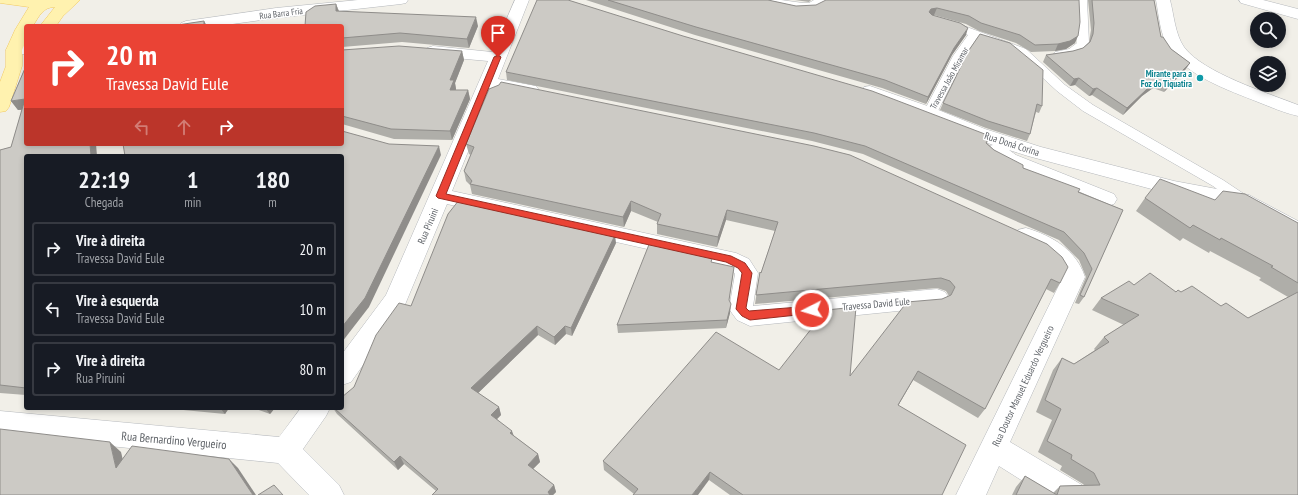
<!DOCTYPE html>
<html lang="pt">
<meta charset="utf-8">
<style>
:root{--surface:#171b24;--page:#242831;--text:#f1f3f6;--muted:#9ea1a6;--line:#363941}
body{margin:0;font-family:"PT Sans Narrow",sans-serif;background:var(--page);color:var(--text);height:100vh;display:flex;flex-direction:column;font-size:15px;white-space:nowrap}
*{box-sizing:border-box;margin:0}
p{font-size:13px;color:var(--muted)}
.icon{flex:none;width:22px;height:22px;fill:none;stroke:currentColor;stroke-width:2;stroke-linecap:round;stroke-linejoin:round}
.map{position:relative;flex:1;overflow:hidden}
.panel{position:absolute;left:24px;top:154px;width:320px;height:256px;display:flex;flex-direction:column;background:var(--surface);border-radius:4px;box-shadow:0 2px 6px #0003}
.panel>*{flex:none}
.guide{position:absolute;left:24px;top:24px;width:320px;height:122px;border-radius:4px;box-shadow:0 2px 6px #0003;background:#ea4335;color:#fff;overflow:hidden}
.fabs{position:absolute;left:1250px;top:12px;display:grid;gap:8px}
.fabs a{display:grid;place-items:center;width:36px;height:36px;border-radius:50%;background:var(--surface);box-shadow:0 2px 6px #0003;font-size:20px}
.pin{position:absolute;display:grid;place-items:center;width:34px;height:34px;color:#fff;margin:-41px -17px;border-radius:50% 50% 50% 0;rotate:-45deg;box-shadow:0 0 4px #0007}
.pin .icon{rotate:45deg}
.me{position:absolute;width:44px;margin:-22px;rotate:265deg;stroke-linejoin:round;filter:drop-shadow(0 0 3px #0008)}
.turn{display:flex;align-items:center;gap:14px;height:84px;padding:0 16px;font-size:18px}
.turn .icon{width:52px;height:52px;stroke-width:2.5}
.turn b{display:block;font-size:28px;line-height:34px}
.lanes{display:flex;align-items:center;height:38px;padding:0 16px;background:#0003;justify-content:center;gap:20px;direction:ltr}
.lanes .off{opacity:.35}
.eta{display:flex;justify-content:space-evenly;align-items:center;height:68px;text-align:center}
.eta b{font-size:24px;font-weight:700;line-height:28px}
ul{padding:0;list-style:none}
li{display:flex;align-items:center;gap:12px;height:54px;margin:0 8px 6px;padding:0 8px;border:2px solid var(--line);border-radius:4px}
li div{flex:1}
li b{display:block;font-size:15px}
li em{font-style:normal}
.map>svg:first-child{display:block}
</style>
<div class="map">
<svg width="1298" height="495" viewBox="0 0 1298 495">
<rect width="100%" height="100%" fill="#f1efe8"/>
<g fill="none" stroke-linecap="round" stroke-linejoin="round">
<defs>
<g id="service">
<path d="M 1077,0 L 1087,0 L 1089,43 L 1082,51 L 1077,55 L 1059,59 L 1055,58 L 1053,55 L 1055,52 L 1069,49 L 1077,43 Z"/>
<path d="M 948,20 L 1026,49 L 1065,85 L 1093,105 L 1223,180 L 1247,196 L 1249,200 L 1247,204 L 1242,205 L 1237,204 L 1213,186 L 1083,111 L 1057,91 L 1018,55 L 977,38 L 965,56 L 937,113 L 935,116 L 925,116 L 923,113 L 953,56 L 968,35 L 944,25 L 942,23 Z"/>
</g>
<g id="minor">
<path d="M 358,0 L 408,0 L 406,3 L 401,4 L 276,18 L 218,26 L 178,26 L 181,23 L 186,21 L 276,8 Z"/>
<path d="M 515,0 L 529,0 L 498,79 L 536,86 L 539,90 L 536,94 L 530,95 L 494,88 L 452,191 L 736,253 L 749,259 L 758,273 L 753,306 L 937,289 L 945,292 L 949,298 L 945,304 L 937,307 L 750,326 L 737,320 L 729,309 L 735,274 L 733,271 L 723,266 L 447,204 L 404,307 L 351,382 L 342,385 L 342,354 L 386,295 L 488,61 L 433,56 L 427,54 L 425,51 L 427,48 L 433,46 L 492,52 Z"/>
<path d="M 755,0 L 781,0 L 803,3 L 809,3 L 814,0 L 829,0 C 814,23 778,8 757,3 Z"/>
<path d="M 1156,0 L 1170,0 C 1174,15 1175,34 1184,47 C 1203,73 1268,93 1298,105 L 1298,116 C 1284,113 1271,107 1258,102 C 1228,90 1186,76 1168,47 C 1160,33 1159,16 1156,0 Z"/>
<path d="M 1239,0 L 1263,0 L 1298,9 L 1298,19 L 1241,3 Z"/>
<path d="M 26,44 L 26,54 L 14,55 L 8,53 L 6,50 L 8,47 Z"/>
<path d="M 870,86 L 936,109 L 985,129 L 1041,147 L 1174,181 L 1249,195 L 1298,221 L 1298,239 L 1290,236 L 1237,206 L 1174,195 L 1028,156 L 1009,150 L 1016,155 L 1114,194 L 1117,199 L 1114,204 L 1107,206 L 1100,204 L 1002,163 L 989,154 L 986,150 L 989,146 L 993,145 L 864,95 L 861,91 L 864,87 Z"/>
<path d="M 1026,228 C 1053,236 1076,250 1085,277 L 1010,442 L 1082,485 L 1087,495 L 1045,495 L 999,466 L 986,495 L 956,495 L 1063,277 C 1054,249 1025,253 1015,236 L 1018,230 Z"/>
<path d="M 301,408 L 330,408 L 326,416 L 303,449 L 339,485 L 344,495 L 309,495 L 278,463 L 0,435 L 0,411 L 279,437 Z"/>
</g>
<path id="primary" d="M 0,0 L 80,0 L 63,16 L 56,26 L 40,26 L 55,7 C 43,7 39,16 33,26 L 26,26 L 26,41 L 22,50 L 22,66 L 9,107 L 6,111 L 0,112 L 0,82 L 6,66 L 6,50 L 15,30 L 29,7 L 0,3 Z"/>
</defs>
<!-- service casing -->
<use href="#service" stroke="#b5b8bc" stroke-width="1"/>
<!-- minor casing -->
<use href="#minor" stroke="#b5b8bc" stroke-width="1"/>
<!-- primary casing -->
<use href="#primary" stroke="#f2c960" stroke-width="1"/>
<!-- service -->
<use href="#service" fill="#fff" fill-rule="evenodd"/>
<!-- minor -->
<use href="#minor" fill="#fff" fill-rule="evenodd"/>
<!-- primary -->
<use href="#primary" fill="#fff2af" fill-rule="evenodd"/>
</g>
<!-- wall -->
<g fill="#afaea9">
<path d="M 586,0 L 768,0 L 796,6 L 1079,0 L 1075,43 L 1066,49 L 1055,51 L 1031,52 L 1016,43 L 979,31 L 966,24 L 934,15 L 932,15 L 966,35 L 952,55 L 926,104 L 882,88 L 695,35 Z"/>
<path d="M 795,0 L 811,0 L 809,2 Z"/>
<path d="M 1088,0 L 1154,0 L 1161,37 L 1171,49 L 1190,63 L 1185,70 L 1164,92 L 1153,88 L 1142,96 L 1123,115 L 1092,95 L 1089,96 L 1075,85 L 1070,86 L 1043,62 L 1046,55 L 1073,51 L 1083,48 L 1089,42 L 1091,30 Z"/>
<path d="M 336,4 L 339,11 L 478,26 L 469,48 L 402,42 L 342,47 L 342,26 Z"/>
<path d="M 342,50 L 462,51 L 464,60 L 455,83 L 456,89 L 456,90 L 468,90 L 470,99 L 452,140 L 394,139 L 342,124 Z"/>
<path d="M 969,50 L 1042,106 L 1039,113 L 1036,112 L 1030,134 L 1027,141 L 986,128 L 940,110 L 943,103 Z"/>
<path d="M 26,66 L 26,395 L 0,393 L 0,150 L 11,147 L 22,110 L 18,110 L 11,101 Z"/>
<path d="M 506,72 L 990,136 L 987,143 L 994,150 L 1023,168 L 1123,210 L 1084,297 L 1079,304 L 1075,303 L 1086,277 L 1079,260 L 1059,240 L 863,154 L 812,141 L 507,80 Z"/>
<path d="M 466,144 L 814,146 L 1060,283 L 1054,293 L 1046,289 L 985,409 L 978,418 L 913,380 L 898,406 L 942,495 L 730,495 L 709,480 L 634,494 L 604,470 L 603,461 L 779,370 L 850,376 L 942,299 L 949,296 L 946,291 L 937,288 L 755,304 L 760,272 L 761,273 L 775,231 L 726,220 L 717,247 L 657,234 L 657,224 L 658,222 L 631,211 L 624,227 L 472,194 L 470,185 L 466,181 L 464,171 L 471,155 L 469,154 Z"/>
<path d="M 1145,198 L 1215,200 L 1298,223 L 1298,495 L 1012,495 L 1016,487 L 1025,476 L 1053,493 L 1060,486 L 1084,485 L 1083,484 L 1060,470 L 1062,466 L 1038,452 L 1052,420 L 1036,412 L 1053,370 L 1062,358 L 1074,364 L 1095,350 L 1094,349 L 1104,337 L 1124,325 L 1092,310 L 1101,298 L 1134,285 L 1181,292 L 1221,306 L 1248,318 L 1288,297 L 1259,280 L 1261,278 L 1210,251 L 1209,253 L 1183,238 L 1180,241 L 1136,211 Z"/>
<path d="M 616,243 L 572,336 L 566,334 L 555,345 L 538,335 L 478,393 L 499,407 L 501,415 L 497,419 L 514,436 L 538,454 L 540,462 L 533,469 L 554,485 L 556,492 L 553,495 L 432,495 L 436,491 L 404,464 L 398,470 L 337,414 L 333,408 L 342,408 L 354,387 L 411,306 Z"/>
<path d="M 712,262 L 733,276 L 729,300 L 730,313 L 726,328 L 618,333 L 617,325 Z"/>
<path d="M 172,408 L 229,408 L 225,414 L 173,409 Z"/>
<path d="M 253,408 L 275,408 L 270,414 Z"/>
</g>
<!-- shaded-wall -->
<g fill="#8f8d8a">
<path d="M 336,4 L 339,12 L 336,11 Z"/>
<path d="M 937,8 L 934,15 L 929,16 L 929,12 L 931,9 Z"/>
<path d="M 476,17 L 478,26 L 469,48 L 467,39 Z"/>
<path d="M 204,21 L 207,26 L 204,26 Z"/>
<path d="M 968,28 L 966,35 L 952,55 L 926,104 L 928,97 L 954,48 Z"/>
<path d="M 1078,36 L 1075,43 L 1066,49 L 1055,51 L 1058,44 Z"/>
<path d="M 462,51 L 464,60 L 455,83 L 456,89 L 452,99 L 450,90 L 450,80 Z"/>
<path d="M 1190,63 L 1185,70 L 1164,92 L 1168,85 Z"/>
<path d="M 1079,78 L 1075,85 L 1070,86 L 1074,79 Z"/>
<path d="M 1158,81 L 1153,88 L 1142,96 L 1123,115 L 1127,108 L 1147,89 Z"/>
<path d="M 1097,88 L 1092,95 L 1089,96 L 1093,89 Z"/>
<path d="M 468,90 L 470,99 L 452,140 L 450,131 Z"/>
<path d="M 25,99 L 26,109 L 18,110 L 11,101 Z"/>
<path d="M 90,144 L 96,144 L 97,156 L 91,156 Z"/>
<path d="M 439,146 L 441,155 L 369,307 L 342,342 L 342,327 Z"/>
<path d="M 631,201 L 631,211 L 624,227 L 623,217 Z"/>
<path d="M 727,210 L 726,220 L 717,247 L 718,237 Z"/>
<path d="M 615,235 L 616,243 L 572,336 L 571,328 Z"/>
<path d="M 731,304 L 730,313 L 726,328 L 727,320 Z"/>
<path d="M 537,326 L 538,335 L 474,397 L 471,388 Z"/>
<path d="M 565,326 L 566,334 L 555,345 L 554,337 Z"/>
<path d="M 918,371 L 913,380 L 893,414 L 898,405 Z"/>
<path d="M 499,407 L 501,415 L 493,423 L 491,415 Z"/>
<path d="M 220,408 L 229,408 L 225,414 Z"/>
<path d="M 265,408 L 275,408 L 270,414 Z"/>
<path d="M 512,431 L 515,439 L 510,433 Z"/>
<path d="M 110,442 L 121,452 L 127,477 L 116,468 Z"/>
<path d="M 538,454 L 540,462 L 530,472 L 528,465 Z"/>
<path d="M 400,456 L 404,464 L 398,470 L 394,462 Z"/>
<path d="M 229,459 L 238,468 L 256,495 L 253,495 Z"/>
<path d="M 710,472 L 709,480 L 698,495 L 692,495 Z"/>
<path d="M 554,485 L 556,492 L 553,495 L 548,495 L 548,492 Z"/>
</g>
<!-- building -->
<g fill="#cccac5" stroke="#8f8d8a">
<path d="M 537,0 L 568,0 L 683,36 L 872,91 L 990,136 L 986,143 L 994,150 L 1023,165 L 1023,168 L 1080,189 L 1078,192 L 1123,210 L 1084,297 L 1080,295 L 1092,269 L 1084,253 L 1064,232 L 865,146 L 814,133 L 506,72 Z"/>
<path d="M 608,0 L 768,0 L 796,6 L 816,5 L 826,0 L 1079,0 L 1080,22 L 1078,36 L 1070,41 L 1058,44 L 1035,45 L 1020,35 L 981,23 L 969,16 L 937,8 L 931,9 L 929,12 L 932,15 L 960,23 L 968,28 L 954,48 L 928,97 L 885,80 L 696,27 Z"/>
<path d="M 1092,0 L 1154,0 L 1161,37 L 1163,37 L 1171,49 L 1190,63 L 1168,85 L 1158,81 L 1147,89 L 1127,108 L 1097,88 L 1093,89 L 1079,78 L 1074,79 L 1046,55 L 1073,51 L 1083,48 L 1090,42 L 1093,34 L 1094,23 Z"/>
<path d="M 336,4 L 336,11 L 476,17 L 467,39 L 400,33 L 342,38 L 342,26 L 305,26 L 306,12 L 315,6 Z"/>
<path d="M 204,21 L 204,26 L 171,26 Z"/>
<path d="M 980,34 L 1010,43 L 1043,70 L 1042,106 L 1037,104 L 1030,134 L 988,121 L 943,103 L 969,50 Z"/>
<path d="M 399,46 L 462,51 L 450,80 L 454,80 L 450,90 L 468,90 L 450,131 L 391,129 L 342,116 L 342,50 Z"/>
<path d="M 26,66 L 26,144 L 90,144 L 91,156 L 26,156 L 26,388 L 0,385 L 0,150 L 11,147 L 25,99 L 11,101 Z"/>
<path d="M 501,82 L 814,146 L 850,155 L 1047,244 L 1062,257 L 1068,267 L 1060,283 L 1051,279 L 985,409 L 918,371 L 898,405 L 966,445 L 942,495 L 743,495 L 710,472 L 692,495 L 633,495 L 638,489 L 603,461 L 716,332 L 779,370 L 826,310 L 856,307 L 850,376 L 907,302 L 942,299 L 951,295 L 955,287 L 950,281 L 941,278 L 756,295 L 760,272 L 761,273 L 778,222 L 727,210 L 718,237 L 657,224 L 661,214 L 631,201 L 623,217 L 470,184 L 472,181 L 464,171 L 474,147 L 466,144 L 489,89 L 499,85 Z"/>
<path d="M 342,131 L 389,144 L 439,146 L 365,298 L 342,327 L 342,156 L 125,156 L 123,144 L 342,144 Z"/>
<path d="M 1160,179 L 1215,200 L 1223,191 L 1245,194 L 1298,223 L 1298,283 L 1271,267 L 1273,266 L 1221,238 L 1220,240 L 1193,225 L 1190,228 L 1145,198 Z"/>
<path d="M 459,200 L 615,235 L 571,328 L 565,326 L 554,337 L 537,326 L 471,388 L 499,407 L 491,415 L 512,431 L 510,433 L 538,454 L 528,465 L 554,485 L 548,492 L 550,495 L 432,495 L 438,489 L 400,456 L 394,462 L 334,408 L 342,408 L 342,397 L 354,387 L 376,335 L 399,303 L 411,306 L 448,214 Z"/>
<path d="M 650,242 L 713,256 L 711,262 L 734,267 L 729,300 L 731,304 L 727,320 L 617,325 Z"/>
<path d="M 1150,273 L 1176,292 L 1178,290 L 1181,292 L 1192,286 L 1221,306 L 1226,303 L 1248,318 L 1298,292 L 1298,495 L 1016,495 L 1025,476 L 1057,495 L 1060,486 L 1100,485 L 1094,473 L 1071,459 L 1072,455 L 1047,441 L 1061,409 L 1045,400 L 1062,358 L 1074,364 L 1109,342 L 1104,337 L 1139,315 L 1101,298 L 1129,281 L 1134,285 Z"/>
<path d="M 0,429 L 110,442 L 116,468 L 132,446 L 229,459 L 253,495 L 0,495 Z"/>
<path d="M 274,485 L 283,495 L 258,495 Z"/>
</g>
<!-- route -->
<path fill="#ea4335" stroke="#982c22" d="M 498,55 L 501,57 L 446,194 L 731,256 L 745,263 L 752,273 L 746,308 L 749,311 L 812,306 L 816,307 L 817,310 L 816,313 L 750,320 L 742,316 L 736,309 L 742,273 L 738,268 L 726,262 L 438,198 L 436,196 L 494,57 Z"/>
<!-- markers -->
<circle fill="#0f9aa8" stroke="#fff" stroke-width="1.5" cx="1200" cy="78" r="4"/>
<g text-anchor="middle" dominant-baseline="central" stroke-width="3" stroke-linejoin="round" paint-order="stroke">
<!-- far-street labels -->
<g font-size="9" fill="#5f6368" stroke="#fff">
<text transform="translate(281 13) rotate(-7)">Rua Barra Fria</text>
<text transform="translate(949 78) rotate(-61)">Travessa João Miramar</text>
</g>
<!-- far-culture labels -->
<g font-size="9" font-weight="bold" fill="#0d838f" stroke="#fff" text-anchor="end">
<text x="1192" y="73">Mirante para a<tspan x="1192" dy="10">Foz do Tiquatira</tspan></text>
</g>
<!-- street labels -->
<g font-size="10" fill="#5f6368" stroke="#fff">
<text transform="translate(1012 144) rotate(18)">Rua Doná Corina</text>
<text transform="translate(428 226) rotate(-67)">Rua Piruini</text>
<text transform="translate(876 304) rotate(-5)">Travessa David Eule</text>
<text transform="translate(1023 386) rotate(-65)">Rua Doutor Manuel Eduardo Vergueiro</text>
</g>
<!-- near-street labels -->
<g font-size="12" fill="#5f6368" stroke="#fff">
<text transform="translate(174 440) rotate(5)">Rua Bernardino Vergueiro</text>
</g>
</g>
</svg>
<div class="fabs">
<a><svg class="icon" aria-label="search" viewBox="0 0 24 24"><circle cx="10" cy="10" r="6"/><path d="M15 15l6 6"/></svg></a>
<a><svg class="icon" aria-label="layers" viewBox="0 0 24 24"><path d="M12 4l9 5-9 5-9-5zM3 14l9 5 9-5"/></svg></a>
</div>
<div class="pin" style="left:498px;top:57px;background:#d93025"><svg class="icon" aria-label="arrive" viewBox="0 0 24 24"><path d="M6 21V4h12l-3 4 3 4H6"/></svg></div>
<svg class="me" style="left:812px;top:310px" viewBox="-20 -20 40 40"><circle r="17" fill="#ea4335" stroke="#fff" stroke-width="3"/><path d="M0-11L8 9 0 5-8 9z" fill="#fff"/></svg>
<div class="guide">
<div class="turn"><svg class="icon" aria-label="right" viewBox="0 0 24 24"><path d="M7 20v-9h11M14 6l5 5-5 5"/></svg><div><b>20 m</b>Travessa David Eule</div></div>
<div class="lanes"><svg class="icon off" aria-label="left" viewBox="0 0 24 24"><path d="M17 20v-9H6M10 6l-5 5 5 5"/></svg><svg class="icon off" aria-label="ahead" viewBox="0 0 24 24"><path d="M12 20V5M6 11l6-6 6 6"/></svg><svg class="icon" aria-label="right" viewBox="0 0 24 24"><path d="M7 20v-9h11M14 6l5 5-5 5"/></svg></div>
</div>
<section class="panel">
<div class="eta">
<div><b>22:19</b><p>Chegada</p></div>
<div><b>1</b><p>min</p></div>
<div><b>180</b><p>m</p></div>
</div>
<ul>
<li><svg class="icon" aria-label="right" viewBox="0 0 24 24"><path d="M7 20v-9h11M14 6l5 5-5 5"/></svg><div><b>Vire à direita</b><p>Travessa David Eule</p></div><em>20 m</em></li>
<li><svg class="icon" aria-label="left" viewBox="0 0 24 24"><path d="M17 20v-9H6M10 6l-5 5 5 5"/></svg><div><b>Vire à esquerda</b><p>Travessa David Eule</p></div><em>10 m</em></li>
<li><svg class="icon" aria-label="right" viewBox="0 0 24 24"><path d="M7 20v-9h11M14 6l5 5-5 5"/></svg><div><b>Vire à direita</b><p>Rua Piruini</p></div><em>80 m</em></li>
</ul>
</section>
</div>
